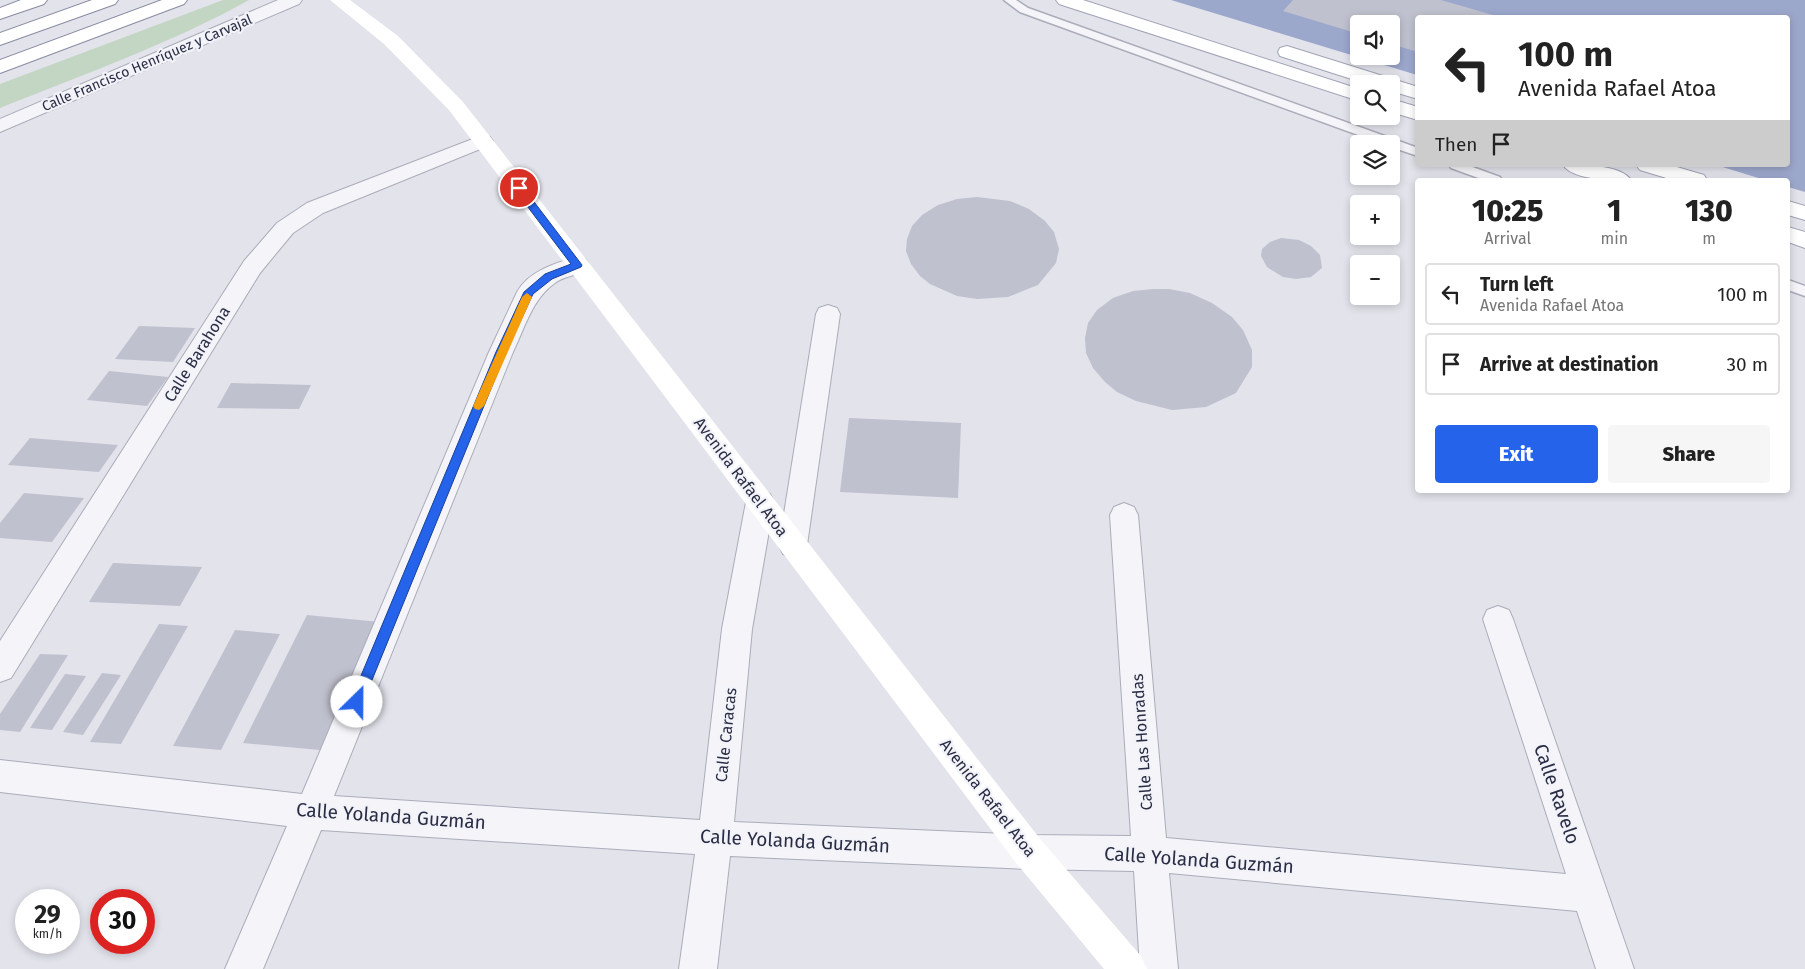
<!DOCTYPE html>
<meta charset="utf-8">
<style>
:root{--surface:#fff;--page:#f6f6f6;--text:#222;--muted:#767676;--line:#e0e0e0;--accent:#2563eb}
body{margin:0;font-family:"Fira Sans",sans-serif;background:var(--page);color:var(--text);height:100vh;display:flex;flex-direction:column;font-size:19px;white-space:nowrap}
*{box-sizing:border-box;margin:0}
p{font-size:16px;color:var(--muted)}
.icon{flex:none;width:28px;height:28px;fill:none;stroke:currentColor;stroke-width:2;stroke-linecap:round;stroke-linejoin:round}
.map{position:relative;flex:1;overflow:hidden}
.panel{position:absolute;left:1415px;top:178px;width:375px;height:315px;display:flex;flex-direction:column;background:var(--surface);border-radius:5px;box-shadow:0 2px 8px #0003}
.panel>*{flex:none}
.hud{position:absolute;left:1415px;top:15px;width:375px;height:152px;border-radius:5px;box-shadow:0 2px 8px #0003;background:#fff;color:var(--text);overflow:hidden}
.tools{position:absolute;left:1350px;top:15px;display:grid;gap:10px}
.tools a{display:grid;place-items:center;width:50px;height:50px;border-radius:5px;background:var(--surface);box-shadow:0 2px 8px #0003;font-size:25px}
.speed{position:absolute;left:15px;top:889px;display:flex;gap:10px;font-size:25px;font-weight:700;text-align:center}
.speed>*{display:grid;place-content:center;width:65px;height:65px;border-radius:50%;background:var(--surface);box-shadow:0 2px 8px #0003;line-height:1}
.speed small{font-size:12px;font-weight:400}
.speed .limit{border:8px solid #d22;background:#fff;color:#111}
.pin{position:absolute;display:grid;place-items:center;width:42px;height:42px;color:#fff;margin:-21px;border:2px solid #fff;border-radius:50%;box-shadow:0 1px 5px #0007}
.me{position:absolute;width:55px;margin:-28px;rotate:23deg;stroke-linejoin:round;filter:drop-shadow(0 0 4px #0008)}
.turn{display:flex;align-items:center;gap:18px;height:105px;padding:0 20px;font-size:22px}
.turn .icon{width:65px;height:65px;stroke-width:2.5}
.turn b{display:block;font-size:35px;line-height:42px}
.then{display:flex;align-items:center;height:48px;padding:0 20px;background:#0003;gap:10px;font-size:19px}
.eta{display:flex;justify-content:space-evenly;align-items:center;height:85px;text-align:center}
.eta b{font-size:30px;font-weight:800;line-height:35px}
.action{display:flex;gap:10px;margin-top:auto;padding:10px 20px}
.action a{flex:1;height:58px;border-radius:5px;background:var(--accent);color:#fff;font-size:20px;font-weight:800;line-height:58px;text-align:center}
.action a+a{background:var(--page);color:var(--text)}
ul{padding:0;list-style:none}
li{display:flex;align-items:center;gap:15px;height:62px;margin:0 10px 8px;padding:0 10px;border:2px solid var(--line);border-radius:5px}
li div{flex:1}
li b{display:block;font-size:19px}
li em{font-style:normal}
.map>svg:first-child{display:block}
</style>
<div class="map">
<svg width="1805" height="969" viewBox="0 0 1805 969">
<rect width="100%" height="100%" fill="#e2e3eb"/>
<!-- green -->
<path fill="#c3d5c3" d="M 223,0 L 249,0 C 172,43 82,75 0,108 L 0,84 Z"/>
<!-- water -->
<path fill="#9ca7cc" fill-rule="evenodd" d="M 1171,0 L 1805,0 L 1805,192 L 1788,187 L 1788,180 L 1765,180 L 1716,165 L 1788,165 L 1788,18 L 1418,18 L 1417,75 ZM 1359,24 L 1391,24 L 1391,56 L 1359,56 Z"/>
<!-- building -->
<g fill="#bfc1ce">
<path d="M 1293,0 L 1441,0 L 1500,17 L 1418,18 L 1418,52 L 1391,44 L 1391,24 L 1359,24 L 1359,34 L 1283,11 Z"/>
<path d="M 977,197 L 1010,201 L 1029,209 L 1045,221 L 1054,232 L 1059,249 L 1056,263 L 1038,285 L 1008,297 L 977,299 L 957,296 L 930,284 L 920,276 L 911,264 L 906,251 L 907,239 L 912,226 L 922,215 L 938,205 L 957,199 Z"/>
<path d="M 1281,238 L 1299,240 L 1311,246 L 1320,255 L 1322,268 L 1311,277 L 1296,279 L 1283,277 L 1267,267 L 1261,256 L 1262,249 L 1270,242 Z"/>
<path d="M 1153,289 L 1169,289 L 1190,293 L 1212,303 L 1232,317 L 1243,330 L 1252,350 L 1252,367 L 1236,393 L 1206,407 L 1172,410 L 1136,401 L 1117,392 L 1105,382 L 1093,368 L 1086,353 L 1085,338 L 1088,323 L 1097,310 L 1113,298 L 1133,291 Z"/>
<path d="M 139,326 L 195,328 L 173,362 L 115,359 Z"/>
<path d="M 109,371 L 168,377 L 147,406 L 87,400 Z"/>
<path d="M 231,383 L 311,385 L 299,409 L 217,408 Z"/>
<path d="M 849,418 L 961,423 L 958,498 L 840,492 Z"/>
<path d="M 30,438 L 118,445 L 99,472 L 8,465 Z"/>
<path d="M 24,493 L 84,498 L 52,542 L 0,538 L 0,523 Z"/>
<path d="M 113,563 L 202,567 L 180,606 L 89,602 Z"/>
<path d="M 307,615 L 380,622 L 320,750 L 243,743 Z"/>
<path d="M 159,624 L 188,626 L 121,744 L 90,742 Z"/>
<path d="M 235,630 L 280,634 L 221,750 L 173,746 Z"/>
<path d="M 40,654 L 68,655 L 20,732 L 0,730 L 0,714 Z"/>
<path d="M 102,673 L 121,675 L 83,735 L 63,732 Z"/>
<path d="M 65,674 L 86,676 L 52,730 L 30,728 Z"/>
</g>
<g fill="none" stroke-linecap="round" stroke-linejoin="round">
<defs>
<g id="lane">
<path d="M 1004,0 L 1016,0 L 1028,8 L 1418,148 L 1418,156 L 1391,147 L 1391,144 L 1383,144 L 1020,12 Z"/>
<path d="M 1449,165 L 1467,165 L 1500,177 L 1502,180 L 1484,180 L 1451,168 Z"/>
<path d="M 1788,280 L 1805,286 L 1805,296 L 1788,290 Z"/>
</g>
<g id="street">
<path d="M 278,0 L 302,0 L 299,4 L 0,132 L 0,119 Z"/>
<path d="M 483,135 L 490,137 L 493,141 L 490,145 L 323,213 L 293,233 L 260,273 L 11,678 L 0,682 L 0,641 L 244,261 L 277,223 L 307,203 Z"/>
<path d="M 577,257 L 585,259 L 589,265 C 582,276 565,275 555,283 C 532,299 525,328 513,352 L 334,796 L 700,820 L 722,629 L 746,502 L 750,494 L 760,491 L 770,494 L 774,502 L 752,629 L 734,822 L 1029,835 L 1131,836 L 1110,515 L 1114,507 L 1124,503 L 1134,507 L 1138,515 L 1166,838 L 1566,874 L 1483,619 L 1487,610 L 1498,606 L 1509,610 L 1513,619 L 1634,969 L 1596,969 L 1577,911 L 1169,873 L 1178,969 L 1140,969 L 1134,871 L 1029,869 L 730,856 L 717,969 L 679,969 L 695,854 L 321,830 L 263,969 L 225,969 L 287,826 L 0,792 L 0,760 L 302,794 L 489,352 L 517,292 C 529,271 555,263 577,257 Z"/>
<path d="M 828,305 L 837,308 L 840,314 L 807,545 L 803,554 L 793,557 L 783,554 L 779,545 L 816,314 L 819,308 Z"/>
</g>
<g id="primary">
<path d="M 1056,0 L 1083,0 L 1359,89 L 1359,101 L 1059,4 Z"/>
<path d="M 1287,46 L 1418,87 L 1418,99 L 1391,91 L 1391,84 L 1367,84 L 1280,56 L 1278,52 L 1280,48 Z"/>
<path d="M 1391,99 L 1418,107 L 1418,120 L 1391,112 Z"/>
<path d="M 1563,165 C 1581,165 1620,164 1631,180 C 1613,180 1574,181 1563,165 Z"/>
<path d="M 1636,165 L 1670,165 L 1704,175 L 1707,180 L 1673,180 L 1640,170 Z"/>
<path d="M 1788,201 L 1805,206 L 1805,220 L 1788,215 Z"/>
<path d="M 1788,227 L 1805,232 L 1805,248 L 1788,242 Z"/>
</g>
<g id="highway">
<path d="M 21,0 L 47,0 L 44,4 L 0,19 L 0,8 Z"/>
<path d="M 92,0 L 118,0 L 115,4 L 0,45 L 0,33 Z"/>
<path d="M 162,0 L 187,0 L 184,4 L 0,73 L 0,60 Z"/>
</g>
</defs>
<!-- lane casing -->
<use href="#lane" stroke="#aaacb9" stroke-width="3"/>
<!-- street casing -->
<use href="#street" stroke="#aaacb9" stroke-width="2"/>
<!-- primary casing -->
<use href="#primary" stroke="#a1a4b7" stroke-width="2"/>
<!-- highway casing -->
<use href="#highway" stroke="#888ca2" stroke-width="2"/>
<!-- lane -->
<use href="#lane" fill="#f5f5f9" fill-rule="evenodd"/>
<!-- street -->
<use href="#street" fill="#f5f5f9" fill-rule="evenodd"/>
<!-- secondary -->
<path fill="#fff" fill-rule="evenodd" d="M 330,0 L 350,0 L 398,36 L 463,102 L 1041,840 L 1141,956 L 1147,969 L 1104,969 L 1017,864 L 449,110 L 384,44 Z"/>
<!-- primary -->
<use href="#primary" fill="#fff" fill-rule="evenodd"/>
<!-- highway -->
<use href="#highway" fill="#fff" fill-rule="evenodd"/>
</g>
<!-- route -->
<path fill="#2563eb" stroke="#184099" d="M 519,185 L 522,186 L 582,265 L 581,267 L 552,279 L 533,294 L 506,352 L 363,702 L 361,706 L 357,708 L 352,706 L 350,702 L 496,352 L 524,292 L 545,274 L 571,264 L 515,190 L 515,186 Z"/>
<!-- slow -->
<path fill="#f59e0b" d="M 527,293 L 532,297 L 484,406 L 479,410 L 475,409 L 473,406 L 522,297 Z"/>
<g text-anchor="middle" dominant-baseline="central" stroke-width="4.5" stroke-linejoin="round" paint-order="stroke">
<!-- far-street labels -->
<g font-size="14" fill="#292c44" stroke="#f2f3f8">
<text transform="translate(147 63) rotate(-23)">Calle Francisco Henríquez y Carvajal</text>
</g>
<!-- street labels -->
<g font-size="16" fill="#292c44" stroke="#f2f3f8">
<text transform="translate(197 354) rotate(-58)">Calle Barahona</text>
<text transform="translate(741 477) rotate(53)">Avenida Rafael Atoa</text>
<text transform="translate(726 735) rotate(-84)">Calle Caracas</text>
<text transform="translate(1142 742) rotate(-94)">Calle Las Honradas</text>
<text transform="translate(988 798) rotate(52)">Avenida Rafael Atoa</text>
</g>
<!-- near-street labels -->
<g font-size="19" fill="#292c44" stroke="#f2f3f8">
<text transform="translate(1557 794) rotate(71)">Calle Ravelo</text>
<text transform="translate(391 816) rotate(4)">Calle Yolanda Guzmán</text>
<text transform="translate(795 841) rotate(3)">Calle Yolanda Guzmán</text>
<text transform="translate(1199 860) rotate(4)">Calle Yolanda Guzmán</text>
</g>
</g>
</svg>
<div class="tools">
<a><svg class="icon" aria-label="sound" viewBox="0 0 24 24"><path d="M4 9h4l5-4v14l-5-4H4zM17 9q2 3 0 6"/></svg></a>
<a><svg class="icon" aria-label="search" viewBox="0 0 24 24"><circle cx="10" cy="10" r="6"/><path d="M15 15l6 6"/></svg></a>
<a><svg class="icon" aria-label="layers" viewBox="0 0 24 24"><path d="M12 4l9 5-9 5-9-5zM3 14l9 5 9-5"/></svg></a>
<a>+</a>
<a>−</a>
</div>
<div class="speed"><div>29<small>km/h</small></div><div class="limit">30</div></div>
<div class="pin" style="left:519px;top:188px;background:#d93025"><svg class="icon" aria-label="arrive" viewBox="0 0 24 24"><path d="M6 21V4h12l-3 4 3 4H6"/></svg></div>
<svg class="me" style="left:357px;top:702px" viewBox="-20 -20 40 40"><circle r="19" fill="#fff"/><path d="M0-13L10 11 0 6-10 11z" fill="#2563eb"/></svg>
<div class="hud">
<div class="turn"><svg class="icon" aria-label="left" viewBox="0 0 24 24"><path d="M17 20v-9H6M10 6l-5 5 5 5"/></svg><div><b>100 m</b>Avenida Rafael Atoa</div></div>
<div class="then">Then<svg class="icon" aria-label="arrive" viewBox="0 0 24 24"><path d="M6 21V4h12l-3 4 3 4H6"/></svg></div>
</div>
<section class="panel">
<div class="eta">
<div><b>10:25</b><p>Arrival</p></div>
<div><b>1</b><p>min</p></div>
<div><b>130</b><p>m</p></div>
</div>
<ul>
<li><svg class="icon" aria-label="left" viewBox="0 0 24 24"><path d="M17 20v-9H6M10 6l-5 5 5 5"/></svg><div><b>Turn left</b><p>Avenida Rafael Atoa</p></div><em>100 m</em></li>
<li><svg class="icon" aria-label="arrive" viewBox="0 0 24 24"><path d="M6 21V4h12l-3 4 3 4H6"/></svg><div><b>Arrive at destination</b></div><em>30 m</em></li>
</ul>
<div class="action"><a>Exit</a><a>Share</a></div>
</section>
</div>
